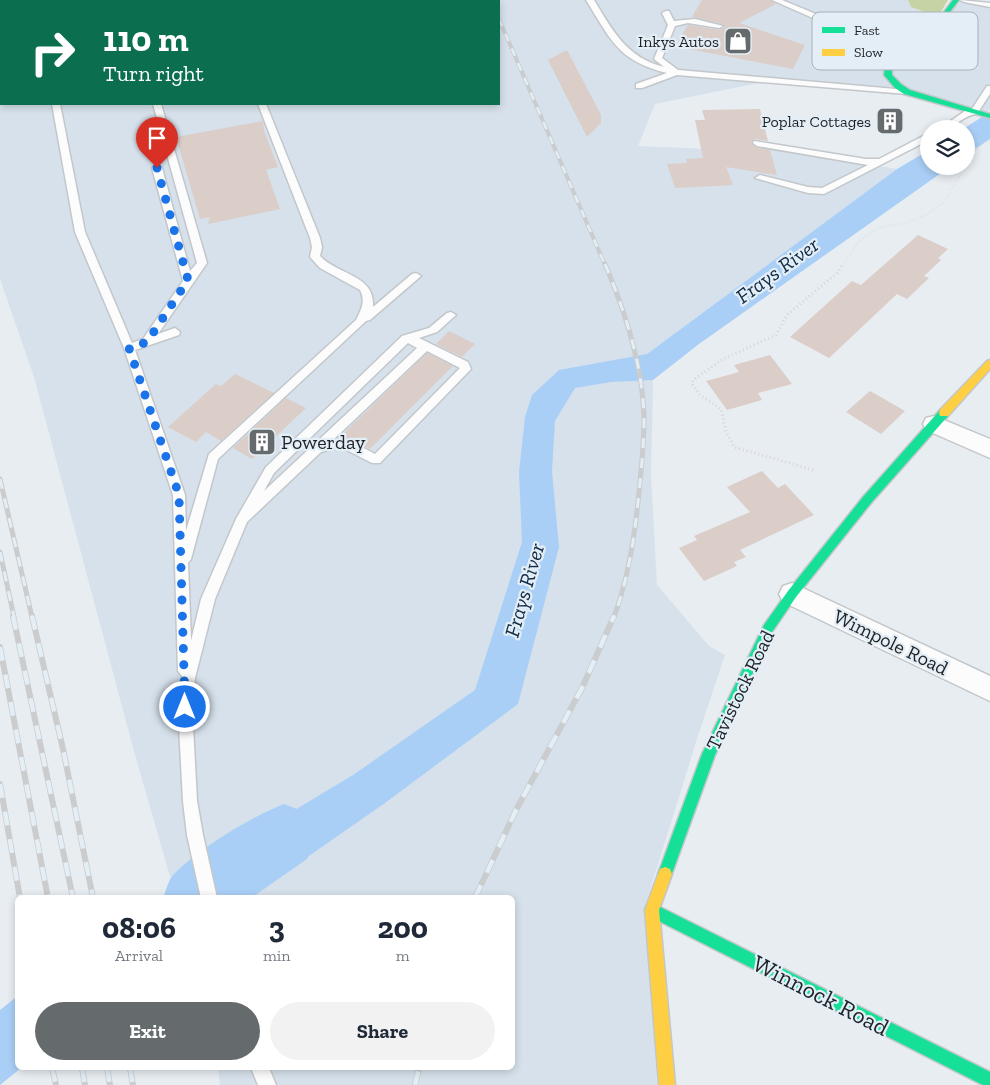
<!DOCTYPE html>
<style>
:root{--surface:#fff;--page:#f2f2f3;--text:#1f2937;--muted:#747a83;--accent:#656a6d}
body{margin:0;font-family:"Zilla Slab",serif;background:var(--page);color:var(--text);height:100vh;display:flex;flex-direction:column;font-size:19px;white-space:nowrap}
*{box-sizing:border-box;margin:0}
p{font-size:16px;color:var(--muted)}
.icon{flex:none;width:28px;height:28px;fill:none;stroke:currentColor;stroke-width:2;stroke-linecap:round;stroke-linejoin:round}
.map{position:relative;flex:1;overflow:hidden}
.sheet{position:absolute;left:15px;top:895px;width:500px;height:175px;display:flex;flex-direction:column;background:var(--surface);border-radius:8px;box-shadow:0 2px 8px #0003}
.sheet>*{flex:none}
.guide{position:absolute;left:0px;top:0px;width:500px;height:105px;box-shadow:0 2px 8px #0003;background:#0b6e4f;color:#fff;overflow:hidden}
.fabs{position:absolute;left:920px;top:120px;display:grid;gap:10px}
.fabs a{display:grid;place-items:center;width:55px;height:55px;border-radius:50%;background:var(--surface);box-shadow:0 2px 8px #0003;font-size:25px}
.pin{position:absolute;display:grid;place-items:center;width:42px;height:42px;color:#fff;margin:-51px -21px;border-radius:50% 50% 50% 0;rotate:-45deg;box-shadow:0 0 5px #0007}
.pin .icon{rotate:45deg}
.me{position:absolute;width:55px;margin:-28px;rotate:0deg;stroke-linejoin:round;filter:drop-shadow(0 0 4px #0008)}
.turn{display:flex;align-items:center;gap:18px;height:105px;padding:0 20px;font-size:22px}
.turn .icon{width:65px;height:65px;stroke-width:2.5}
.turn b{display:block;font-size:35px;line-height:42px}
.eta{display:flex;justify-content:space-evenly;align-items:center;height:85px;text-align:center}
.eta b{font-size:30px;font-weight:700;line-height:35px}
.primary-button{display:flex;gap:10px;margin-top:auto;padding:10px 20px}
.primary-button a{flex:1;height:58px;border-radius:30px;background:var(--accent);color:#fff;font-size:20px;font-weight:700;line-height:58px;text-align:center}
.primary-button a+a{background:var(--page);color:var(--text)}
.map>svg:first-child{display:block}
</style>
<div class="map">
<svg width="990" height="1085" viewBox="0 0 990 1085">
<rect width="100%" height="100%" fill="#e8edf2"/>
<!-- built -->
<g fill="#d6e1eb" fill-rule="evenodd">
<path d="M 0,0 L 908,0 L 911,7 L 938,17 L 886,74 L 894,95 L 852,88 L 769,81 L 714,92 L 655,104 L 638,146 L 731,150 L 747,146 L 897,169 L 647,354 L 653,380 L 651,476 L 657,585 L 709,646 L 725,655 L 697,739 L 645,906 L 657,1085 L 220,1085 L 218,1068 L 512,1068 L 512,898 L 176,897 L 135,755 L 34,377 L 0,279 ZM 1,1 L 499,1 L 499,104 L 1,104 Z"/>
<path d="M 963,0 L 990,8 L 990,110 L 987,113 L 911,89 L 891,75 L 891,66 Z"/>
</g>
<!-- forest -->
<path fill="#c6d3a5" d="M 908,0 L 948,0 L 938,17 L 911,7 Z"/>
<!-- water -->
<g fill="#aacff6">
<path d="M 982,117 L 990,119 L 990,139 L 966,155 L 966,129 L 963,129 Z"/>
<path d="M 929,150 L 929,166 L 951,166 L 699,344 L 653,380 L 611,382 L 575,388 L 555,421 L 552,471 L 559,547 L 518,704 L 385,803 L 250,897 L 226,897 L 218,856 L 353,775 L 475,690 L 522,542 L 519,472 L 525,417 L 532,395 L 559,370 L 647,354 L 897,169 Z"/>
<path d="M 15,998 L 18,1013 L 18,1068 L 21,1068 L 0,1085 L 0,1010 Z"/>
</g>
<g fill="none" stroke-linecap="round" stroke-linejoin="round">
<!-- river -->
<path fill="#aacff6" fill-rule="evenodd" d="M 284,804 L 307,813 L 317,836 L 307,859 L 251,898 L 163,898 C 166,890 169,878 175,873 C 200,848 251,817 284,804 Z"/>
</g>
<!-- building -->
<g fill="#dbcdc8">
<path d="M 702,0 L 770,0 L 776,4 L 739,23 L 805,45 L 793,69 L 689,49 L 691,45 L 678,42 L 688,25 L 719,30 L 725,27 L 723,24 L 692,17 Z"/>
<path d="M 567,50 L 601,115 L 601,123 L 587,137 L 548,60 Z"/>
<path d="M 760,109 L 768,141 L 754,139 L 751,143 L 757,148 L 770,150 L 777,175 L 726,167 L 733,185 L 675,188 L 667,164 L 687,163 L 686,159 L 703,158 L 695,120 L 705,120 L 702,110 Z"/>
<path d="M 263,121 L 264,131 L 278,167 L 266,170 L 280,209 L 208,224 L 210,217 L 200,219 L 176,137 Z"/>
<path d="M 918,235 L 948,249 L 938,258 L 941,260 L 924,276 L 929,278 L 907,299 L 897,294 L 829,358 L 790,337 L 852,281 L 861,285 Z"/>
<path d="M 449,331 L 475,344 L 462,357 L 436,344 Z"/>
<path d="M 427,353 L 453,366 L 370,449 L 341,436 Z"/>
<path d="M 770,355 L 792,384 L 758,393 L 762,400 L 727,410 L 706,381 L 739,372 L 734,365 Z"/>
<path d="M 235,374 L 274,393 L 221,441 L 206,432 L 196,442 L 168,427 L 216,384 L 221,386 Z"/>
<path d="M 870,391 L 905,411 L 881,434 L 846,412 Z"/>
<path d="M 286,398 L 306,408 L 252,459 L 233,448 Z"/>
<path d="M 762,471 L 778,488 L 785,484 L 814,515 L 740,550 L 746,557 L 734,562 L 737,566 L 704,581 L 679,548 L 697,540 L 694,536 L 750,512 L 727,487 Z"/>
</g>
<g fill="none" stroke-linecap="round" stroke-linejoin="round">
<defs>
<g id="lane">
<rect x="34" y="0" width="8" height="1"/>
<rect x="124" y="0" width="8" height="1"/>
<rect x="218" y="0" width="8" height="1"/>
<path d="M 586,0 L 594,0 C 612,30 627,58 664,67 L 654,59 L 668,25 L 662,13 L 666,11 L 669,11 L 674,21 L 695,19 L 723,26 L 719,28 L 688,23 L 675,26 L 662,58 L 678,70 L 907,90 L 911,92 L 907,94 L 677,75 L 642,88 L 636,88 L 636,84 L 667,73 C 618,61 611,40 586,0 Z"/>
<path d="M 772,0 L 782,0 L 874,38 L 883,29 L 889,29 L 889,33 L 880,40 L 906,54 L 899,56 Z"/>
<path d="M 960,0 L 990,3 L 990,7 L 964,2 Z"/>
<path d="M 937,19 L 943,19 L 971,31 L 964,33 L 937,23 Z"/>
<path d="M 841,48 L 847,48 L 892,67 L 885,69 L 841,52 Z"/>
<path d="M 987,86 L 990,86 L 990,94 L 977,114 C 962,115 956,129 939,129 L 968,109 L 972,109 Z"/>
<path d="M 52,104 L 60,104 L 85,232 L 132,343 L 143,339 L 183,281 L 152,168 L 154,166 L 160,166 L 162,168 L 190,271 L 197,263 L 153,104 L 161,104 L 207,263 L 158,334 L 175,328 L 180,332 L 179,335 L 135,350 L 185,495 L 186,531 L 209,454 L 356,320 C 361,310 366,301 360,290 L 320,268 L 310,257 L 312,247 L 310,238 L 258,104 L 266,104 L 320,238 L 322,247 L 320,256 C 339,276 375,274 373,307 L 412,274 L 416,273 L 421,276 L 370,320 L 366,321 L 218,459 L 191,559 L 188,563 L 191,641 L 201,599 L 236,519 L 266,467 L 402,336 L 429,328 L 447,313 L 451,312 L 456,315 L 437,332 L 419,338 L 468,362 L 471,369 L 380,463 L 372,463 L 341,447 L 321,452 L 247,522 L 215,599 L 195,678 L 192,707 L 197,801 L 203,835 L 217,898 L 201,898 L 187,835 L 183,801 L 178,707 L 182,676 L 178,671 L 173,495 L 124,348 L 75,232 ZM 408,343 L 417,348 L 264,491 L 274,473 ZM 427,351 L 460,368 L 375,454 L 346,439 L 342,438 L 333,440 Z"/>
<path d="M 929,133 L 929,140 L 824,194 L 808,193 L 755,178 L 760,175 L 808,187 L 822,188 L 868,165 L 757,146 L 753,143 L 754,141 L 866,159 L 879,159 Z"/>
<path d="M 251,1068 L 269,1068 L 276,1085 L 258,1085 Z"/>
</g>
<g id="street">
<path d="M 934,416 L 990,439 L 990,458 L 926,430 L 923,424 L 926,418 Z"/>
<path d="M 792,583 L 990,676 L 990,701 L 783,602 L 779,594 L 783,586 Z"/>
</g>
<g id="fast">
<path d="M 953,0 L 959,0 L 942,22 L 892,68 L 892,75 L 901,84 L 910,90 L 990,114 L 990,118 L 904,94 L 895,88 L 884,75 L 885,65 L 938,20 Z"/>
<path d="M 944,409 L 949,413 L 948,416 L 871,503 L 796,597 L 772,632 L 715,755 L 670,879 L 665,881 L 660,879 L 658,874 L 702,754 L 764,625 L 788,591 L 863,497 L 940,410 Z"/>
<path d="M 652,903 L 990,1072 L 990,1085 L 983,1085 L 647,915 L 645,910 L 647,905 Z"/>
</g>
<g id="slow">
<path d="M 990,360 L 990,369 L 948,416 L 940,416 L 939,413 L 940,410 L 987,361 Z"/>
<path d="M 665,867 L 670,869 L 672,874 L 659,910 L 675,1085 L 659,1085 L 645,910 L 660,869 Z"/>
</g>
</defs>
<!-- lane casing -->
<use href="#lane" stroke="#c3c7ca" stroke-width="3"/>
<!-- street casing -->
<use href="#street" stroke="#c3c7ca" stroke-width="3"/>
<!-- fast casing -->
<use href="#fast" stroke="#c3c7ca" stroke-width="3"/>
<!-- slow casing -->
<use href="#slow" stroke="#c3c7ca" stroke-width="3"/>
<!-- path-far1 -->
<path stroke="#d4d6d7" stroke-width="2" stroke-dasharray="0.5 2.5" stroke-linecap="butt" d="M 843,265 L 859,241 L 878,228 L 906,223 L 926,215 L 944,202 L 976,149 L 990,140"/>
<!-- path -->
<path stroke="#d4d6d7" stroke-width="3" stroke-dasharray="1 3" stroke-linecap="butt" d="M 813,470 L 734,447 L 726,431 L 721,409 L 700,395 L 692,384 L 693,380 L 723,359 L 776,335 L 787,315 L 837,273 L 843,264"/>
<!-- lane -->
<use href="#lane" fill="#fcfcfd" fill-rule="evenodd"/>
<!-- street -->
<use href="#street" fill="#fcfcfd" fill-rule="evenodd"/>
<!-- fast -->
<use href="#fast" fill="#16e098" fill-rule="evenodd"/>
<!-- slow -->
<use href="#slow" fill="#ffcf43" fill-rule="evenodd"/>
<defs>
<path id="rail-far2" d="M 499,19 L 605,265"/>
<g id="rail-far1">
<path d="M 605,264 C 625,311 643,366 644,418 C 644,446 641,474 638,502 C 634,541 628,579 614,617"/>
<path d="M 0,479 L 32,617"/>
<path d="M 0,552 L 14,617"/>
</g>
<g id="rail">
<path d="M 13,616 L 73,898"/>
<path d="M 32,616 L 63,749 L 93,898"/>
<path d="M 0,647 L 48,898"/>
<path d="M 0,784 L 20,898"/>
<path d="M 475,898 L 516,810 L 582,688 L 614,616"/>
<path d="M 52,1068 L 56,1085"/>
<path d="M 82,1068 L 85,1085"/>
<path d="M 107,1068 L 110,1085"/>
<path d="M 130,1068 L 133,1085"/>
<path d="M 415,1085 L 419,1068"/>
</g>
</defs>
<!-- rail-far2 casing -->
<use href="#rail-far2" stroke="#cacccd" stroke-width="4"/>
<!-- rail-far1 casing -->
<use href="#rail-far1" stroke="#cacccd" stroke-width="5"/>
<!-- rail casing -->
<use href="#rail" stroke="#cacccd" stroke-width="6"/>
<!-- rail-far2 -->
<use href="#rail-far2" stroke="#e4eef6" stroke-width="2.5" stroke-dasharray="8" stroke-linecap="butt"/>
<!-- rail-far1 -->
<use href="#rail-far1" stroke="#e4eef6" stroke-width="3" stroke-dasharray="10" stroke-linecap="butt"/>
<!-- rail -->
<use href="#rail" stroke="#e4eef6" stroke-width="4.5" stroke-dasharray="14" stroke-linecap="butt"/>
</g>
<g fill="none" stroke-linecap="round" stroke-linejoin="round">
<!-- route -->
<path stroke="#1a73e8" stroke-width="9" stroke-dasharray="0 16.2" d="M 157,168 L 188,280 L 147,342 L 129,348 L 179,495 L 185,707"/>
</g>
<!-- icons -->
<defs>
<symbol id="shop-square" viewBox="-11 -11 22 22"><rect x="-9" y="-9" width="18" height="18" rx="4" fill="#656a6d" stroke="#e4eef6"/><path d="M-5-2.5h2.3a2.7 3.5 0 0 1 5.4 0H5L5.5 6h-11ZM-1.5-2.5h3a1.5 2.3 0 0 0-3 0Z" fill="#fff"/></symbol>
<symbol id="building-square" viewBox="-11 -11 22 22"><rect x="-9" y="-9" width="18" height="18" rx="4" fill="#656a6d" stroke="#e4eef6"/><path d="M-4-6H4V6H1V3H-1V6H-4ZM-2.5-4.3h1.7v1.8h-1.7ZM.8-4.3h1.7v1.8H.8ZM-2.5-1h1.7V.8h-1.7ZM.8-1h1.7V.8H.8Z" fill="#fff"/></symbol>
</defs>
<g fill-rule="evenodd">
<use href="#shop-square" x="722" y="25" width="32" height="32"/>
<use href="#building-square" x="874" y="105" width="32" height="32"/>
<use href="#building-square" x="246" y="426" width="32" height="32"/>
</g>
<g text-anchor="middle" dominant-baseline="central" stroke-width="4.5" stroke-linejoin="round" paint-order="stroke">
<!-- far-poi labels -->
<g font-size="16" fill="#1f2326" stroke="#e4eef6" text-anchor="end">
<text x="719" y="41">Inkys Autos</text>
<text x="871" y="121">Poplar Cottages</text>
</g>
<!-- poi labels -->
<g font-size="20" fill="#1f2326" stroke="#e4eef6" text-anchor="start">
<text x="281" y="442">Powerday</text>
</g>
<!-- street labels -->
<g font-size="20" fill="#1f2326" stroke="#e4eef6">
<text transform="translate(891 642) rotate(26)">Wimpole Road</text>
<text transform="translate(740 690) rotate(-64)">Tavistock Road</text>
</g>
<!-- water labels -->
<g font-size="21" font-style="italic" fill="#112b46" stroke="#e4eef6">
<text transform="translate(777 270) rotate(-36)">Frays River</text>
<text transform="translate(524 590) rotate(-74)">Frays River</text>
</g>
<!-- near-street labels -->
<g font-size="24" fill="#1f2326" stroke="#e4eef6">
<text transform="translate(821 995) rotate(27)">Winnock Road</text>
</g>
</g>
<!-- legend -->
<rect x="812" y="12" width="166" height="58" rx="8" fill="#e4eef6" stroke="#a9b1b8" stroke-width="1"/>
<rect x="822" y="27" width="23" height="6" fill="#16e098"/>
<rect x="822" y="49" width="23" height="7" fill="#ffcf43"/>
<g font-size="14" fill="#1f2326">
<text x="854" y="35">Fast</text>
<text x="854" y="57">Slow</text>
</g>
</svg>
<div class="fabs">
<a><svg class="icon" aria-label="layers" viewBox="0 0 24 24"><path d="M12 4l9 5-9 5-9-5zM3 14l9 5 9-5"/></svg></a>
</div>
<div class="pin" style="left:157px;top:168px;background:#d93025"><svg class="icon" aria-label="arrive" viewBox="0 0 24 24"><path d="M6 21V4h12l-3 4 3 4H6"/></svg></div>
<svg class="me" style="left:185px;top:707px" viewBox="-20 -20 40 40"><circle r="17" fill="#1a73e8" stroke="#fff" stroke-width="3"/><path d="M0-11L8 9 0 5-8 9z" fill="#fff"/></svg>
<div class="guide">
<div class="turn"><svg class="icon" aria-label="right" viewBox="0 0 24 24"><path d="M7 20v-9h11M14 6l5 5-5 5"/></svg><div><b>110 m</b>Turn right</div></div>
</div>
<section class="sheet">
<div class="eta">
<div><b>08:06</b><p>Arrival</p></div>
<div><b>3</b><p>min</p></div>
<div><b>200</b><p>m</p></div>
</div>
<div class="primary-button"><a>Exit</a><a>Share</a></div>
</section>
</div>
